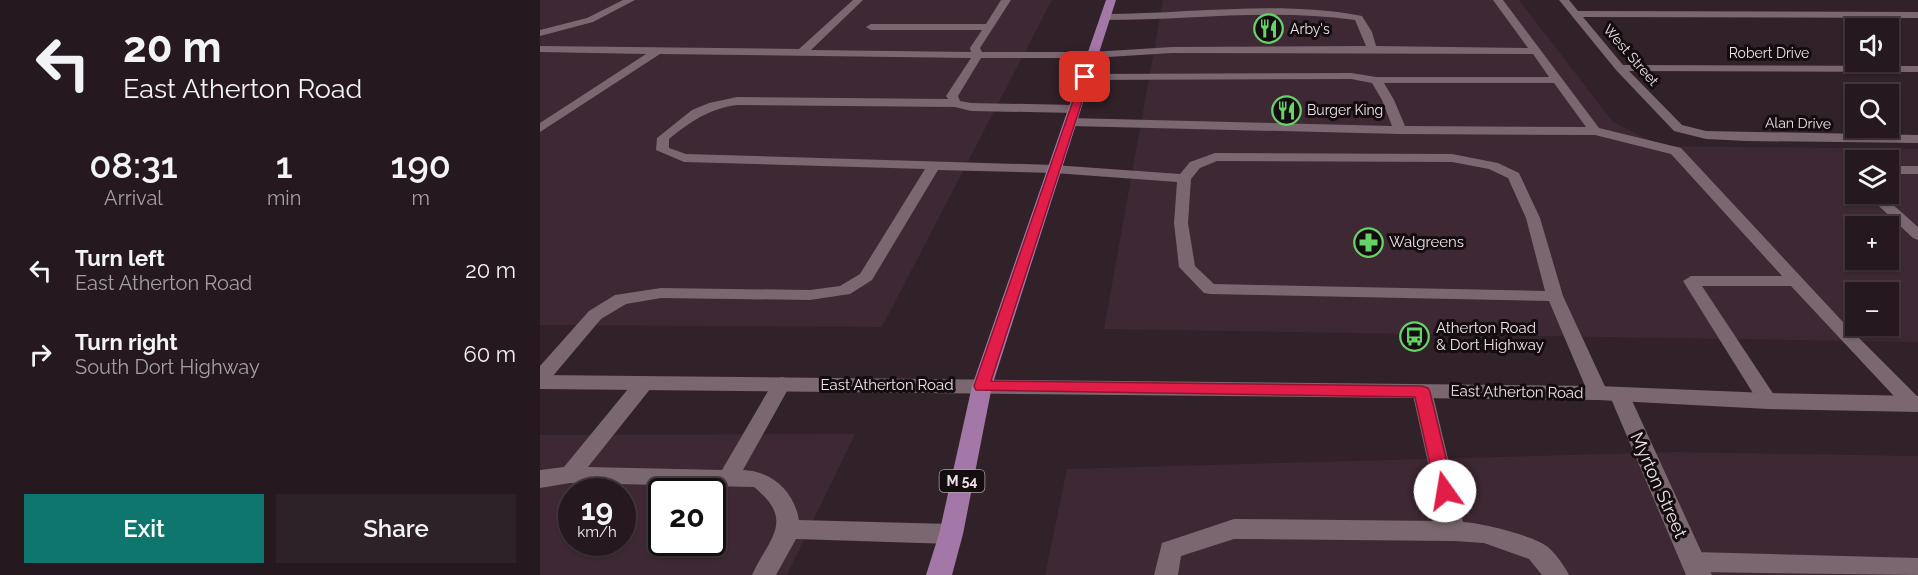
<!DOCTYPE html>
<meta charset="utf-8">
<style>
:root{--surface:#25191f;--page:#2d2228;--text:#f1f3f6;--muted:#a3a0a4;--line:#42383d;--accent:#0f766e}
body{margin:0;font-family:Raleway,sans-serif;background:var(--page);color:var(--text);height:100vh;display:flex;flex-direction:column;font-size:22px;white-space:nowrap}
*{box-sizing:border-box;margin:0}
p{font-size:20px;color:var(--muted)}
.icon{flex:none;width:33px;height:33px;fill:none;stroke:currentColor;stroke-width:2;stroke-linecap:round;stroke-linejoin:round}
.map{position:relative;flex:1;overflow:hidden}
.sheet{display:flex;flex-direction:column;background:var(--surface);width:540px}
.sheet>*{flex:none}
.top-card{background:#25191f;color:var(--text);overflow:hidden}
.tools{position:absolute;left:1305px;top:18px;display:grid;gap:12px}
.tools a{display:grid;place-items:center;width:54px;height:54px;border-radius:0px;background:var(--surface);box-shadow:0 2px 4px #0004,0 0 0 2px var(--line);font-size:30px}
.speed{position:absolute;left:18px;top:478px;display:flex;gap:12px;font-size:30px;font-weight:700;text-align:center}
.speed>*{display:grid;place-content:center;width:78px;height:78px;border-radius:50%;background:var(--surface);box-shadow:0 2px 4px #0004,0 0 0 2px var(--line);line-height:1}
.speed small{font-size:15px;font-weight:400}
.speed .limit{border:3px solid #111;border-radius:9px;background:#fff;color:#111}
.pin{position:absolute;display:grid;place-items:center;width:51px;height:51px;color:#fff;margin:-26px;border-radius:12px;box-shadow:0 3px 9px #0006}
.me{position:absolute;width:66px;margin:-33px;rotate:347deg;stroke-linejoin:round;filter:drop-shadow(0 0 4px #0008)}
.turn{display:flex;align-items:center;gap:21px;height:126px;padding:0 24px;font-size:27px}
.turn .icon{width:78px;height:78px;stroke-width:2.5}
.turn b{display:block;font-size:42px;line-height:51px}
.eta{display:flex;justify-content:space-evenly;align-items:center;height:102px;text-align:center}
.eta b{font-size:36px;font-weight:600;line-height:42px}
.primary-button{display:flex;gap:12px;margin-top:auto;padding:12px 24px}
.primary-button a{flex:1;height:69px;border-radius:0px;background:var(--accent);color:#fff;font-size:24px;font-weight:600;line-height:69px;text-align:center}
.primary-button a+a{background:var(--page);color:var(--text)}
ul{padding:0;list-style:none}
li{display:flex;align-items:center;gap:18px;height:84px;padding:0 24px}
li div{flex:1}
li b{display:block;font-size:22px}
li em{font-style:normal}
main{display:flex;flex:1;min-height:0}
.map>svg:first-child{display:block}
</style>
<main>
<section class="sheet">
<div class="top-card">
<div class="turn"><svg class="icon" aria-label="left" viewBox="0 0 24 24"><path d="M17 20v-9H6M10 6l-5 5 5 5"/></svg><div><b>20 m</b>East Atherton Road</div></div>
</div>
<div class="eta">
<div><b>08:31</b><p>Arrival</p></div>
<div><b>1</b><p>min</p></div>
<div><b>190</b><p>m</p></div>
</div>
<ul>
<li><svg class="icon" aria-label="left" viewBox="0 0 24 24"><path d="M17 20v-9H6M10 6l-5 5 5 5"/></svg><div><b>Turn left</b><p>East Atherton Road</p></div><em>20 m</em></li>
<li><svg class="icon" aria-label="right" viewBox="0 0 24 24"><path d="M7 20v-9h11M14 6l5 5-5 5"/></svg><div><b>Turn right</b><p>South Dort Highway</p></div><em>60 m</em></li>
</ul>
<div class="primary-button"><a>Exit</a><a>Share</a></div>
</section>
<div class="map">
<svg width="1378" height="575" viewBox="0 0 1378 575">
<rect width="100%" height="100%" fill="#312129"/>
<!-- built -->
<g fill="#3e2833" fill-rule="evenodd">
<path d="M 0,0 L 512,0 L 342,327 L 0,325 Z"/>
<path d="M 623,0 L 979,0 L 1073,122 L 1121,146 L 1378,149 L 1378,342 L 564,329 ZM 1316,160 L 1348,160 L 1348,194 L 1316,194 ZM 1316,226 L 1348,226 L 1348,260 L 1316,260 ZM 1316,292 L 1348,292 L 1348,326 L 1316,326 Z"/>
<path d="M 315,434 L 247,575 L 0,575 L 0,435 ZM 32,492 L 82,492 L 82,543 L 32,543 ZM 122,492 L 172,492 L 172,543 L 122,543 Z"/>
<path d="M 1135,452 L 1378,456 L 1378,575 L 505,575 L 527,469 Z"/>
</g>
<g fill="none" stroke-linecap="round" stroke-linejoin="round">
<!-- service -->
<g fill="#7a676f" fill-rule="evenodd">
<path d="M 83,0 L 95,0 L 53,22 L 0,36 L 0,30 L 47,18 Z"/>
<path d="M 313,0 L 323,0 L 271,50 L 431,52 L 430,48 L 442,30 L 331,30 L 326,27 L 331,24 L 446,24 L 461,0 L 471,0 L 440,48 L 442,52 L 552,52 L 632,47 L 826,46 L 815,20 C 732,8 648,20 565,20 L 560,17 L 565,14 C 648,14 741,0 822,16 L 832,32 L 836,46 L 988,48 L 953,0 L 963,0 L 1059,128 L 1141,148 L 1303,322 L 1378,397 L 1378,410 L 1366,409 L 1251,286 L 1162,286 L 1238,401 L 1235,406 L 1228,408 L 1221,406 L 1143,281 L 1151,276 L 1242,276 L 1131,154 L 1055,135 L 860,134 L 530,126 L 524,122 L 530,118 L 852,126 L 842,100 L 832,83 L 811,79 L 545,80 L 539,77 L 545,74 L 811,73 L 836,77 L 1009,77 L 993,54 L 632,53 L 552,58 L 441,58 L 418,96 L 420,101 L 431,103 L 535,105 L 541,109 L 535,113 L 431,111 L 415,107 L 197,105 C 169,109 151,121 129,139 L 129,148 L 146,154 L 514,165 L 640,174 L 650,162 L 675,153 L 912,154 L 958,163 L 979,173 L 1000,218 L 1023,296 L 1068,393 L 1065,398 L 1058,400 L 1051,398 L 1048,393 L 1009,301 L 670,294 L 664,293 L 639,267 L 634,223 L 637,182 L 514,173 L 398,170 L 332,280 L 310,294 L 270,300 L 121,298 L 86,304 L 61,319 L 7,383 L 0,385 L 0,366 L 49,311 L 75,295 L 121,288 L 270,290 L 300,286 L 320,274 L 385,169 L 144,162 L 116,150 L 117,138 L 152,110 L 169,103 L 197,97 L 408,99 L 406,96 L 431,58 L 120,54 L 0,132 L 0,123 L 106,54 L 0,52 L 0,46 L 259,49 ZM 844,83 L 1014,83 L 1046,127 L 865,126 L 854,100 ZM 677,161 L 912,162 L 949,169 L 968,178 L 986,218 L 1005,291 L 674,284 L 655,266 L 648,223 L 651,179 L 660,168 Z"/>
<path d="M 1019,0 L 1029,0 L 1038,11 L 1378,12 L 1378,18 L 1043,17 L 1083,65 L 1378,66 L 1378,72 L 1089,71 L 1142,125 L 1166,131 L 1378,135 L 1378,143 L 1206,141 L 1166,139 L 1134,131 L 1076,70 Z"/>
<rect x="1348" y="166" width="30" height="8"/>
<path d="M 1316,168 L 1316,181 L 1309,177 L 1311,169 Z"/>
<path d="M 1326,194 L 1341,194 L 1378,227 L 1378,240 L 1373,238 Z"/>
<path d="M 104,376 L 111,378 L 113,383 L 111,388 L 48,467 L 182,470 L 235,379 L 242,377 L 249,379 L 251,384 L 203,470 C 232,471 254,491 259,520 L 411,524 L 419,527 L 422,534 L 419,541 L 411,544 L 256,539 L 236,575 L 212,575 C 229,538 256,521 214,487 L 30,483 L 0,488 L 0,470 L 24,467 L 97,378 Z"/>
<path d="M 882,384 L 889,386 L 892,391 L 923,522 C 942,523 990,535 1005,545 C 1014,551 1024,565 1029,575 L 1002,575 L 989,559 L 944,543 L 914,541 L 694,539 L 641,556 L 638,575 L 614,575 L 622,543 L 694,519 L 901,521 L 872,391 L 875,386 Z"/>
<path d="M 1154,552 L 1378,558 L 1378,575 L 1154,572 L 1146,569 L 1142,562 L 1146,555 Z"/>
</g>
<!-- minor -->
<path fill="#7a676f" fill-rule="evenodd" d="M 1079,387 L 1086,389 L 1089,394 L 1172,575 L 1146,575 L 1069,394 L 1072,389 Z"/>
<!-- tertiary -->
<path fill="#7a676f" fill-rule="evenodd" d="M 0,375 L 1058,386 L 1228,393 L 1378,396 L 1378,412 L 1228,409 L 1058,400 L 0,389 Z"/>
<!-- primary -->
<path fill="#a378a8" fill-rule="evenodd" d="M 566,0 L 576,0 L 452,386 L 423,534 L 412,575 L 386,575 L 399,534 L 432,386 Z"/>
</g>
<!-- route -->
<path fill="#e11d48" stroke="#92132f" stroke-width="1.5" d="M 542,75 L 550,77 L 451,381 L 882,386 L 888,388 L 890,392 L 914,491 L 911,496 L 905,498 L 898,496 L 896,491 L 875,397 L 436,390 L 434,386 Z"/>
<!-- icons -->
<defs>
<symbol id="restaurant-ring" viewBox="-11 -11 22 22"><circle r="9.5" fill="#140d10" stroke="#65d467" stroke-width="1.5"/><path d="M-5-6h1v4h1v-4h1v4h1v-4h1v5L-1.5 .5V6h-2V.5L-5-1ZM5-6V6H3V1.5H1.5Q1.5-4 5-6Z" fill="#65d467"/></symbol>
<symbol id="pharmacy-ring" viewBox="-11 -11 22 22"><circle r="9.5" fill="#140d10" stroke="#65d467" stroke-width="1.5"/><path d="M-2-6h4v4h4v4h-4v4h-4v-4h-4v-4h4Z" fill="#65d467"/></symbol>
<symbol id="bus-ring" viewBox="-11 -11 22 22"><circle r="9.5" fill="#140d10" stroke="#65d467" stroke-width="1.5"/><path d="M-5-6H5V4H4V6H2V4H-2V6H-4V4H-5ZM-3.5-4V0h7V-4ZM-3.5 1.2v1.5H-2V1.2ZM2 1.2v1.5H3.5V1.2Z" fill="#65d467"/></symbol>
</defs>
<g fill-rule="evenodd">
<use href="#restaurant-ring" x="712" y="12" width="33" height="33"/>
<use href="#restaurant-ring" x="730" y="94" width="33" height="33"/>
<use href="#pharmacy-ring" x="812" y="226" width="33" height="33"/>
<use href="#bus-ring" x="858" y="320" width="33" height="33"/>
</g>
<g text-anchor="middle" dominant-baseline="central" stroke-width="6" stroke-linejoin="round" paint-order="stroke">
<!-- far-poi labels -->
<g font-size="14" fill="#ede2e7" stroke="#140d10" text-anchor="start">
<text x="750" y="29">Arby's</text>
<text x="767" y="110">Burger King</text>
</g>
<!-- far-street labels -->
<g font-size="14" fill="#ede2e7" stroke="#140d10">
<text x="1229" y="53">Robert Drive</text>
<text transform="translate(1091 55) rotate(49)">West Street</text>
<text transform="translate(1258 123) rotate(1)">Alan Drive</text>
</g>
<!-- shield labels -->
<rect fill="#140d10" stroke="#aca2a6" stroke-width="1.5" x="399.5" y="470" width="45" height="22" rx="4.5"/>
<g font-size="14" font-weight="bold" fill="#ede2e7">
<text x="422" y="481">M 54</text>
</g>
<!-- poi labels -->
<g font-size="15" fill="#ede2e7" stroke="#140d10" text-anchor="start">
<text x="849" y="242">Walgreens</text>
<text x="896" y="328">Atherton Road<tspan x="896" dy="17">&amp; Dort Highway</tspan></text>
</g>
<!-- street labels -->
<g font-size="15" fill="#ede2e7" stroke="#140d10">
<text x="347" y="385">East Atherton Road</text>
<text transform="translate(977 392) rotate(1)">East Atherton Road</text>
</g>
<!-- near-street labels -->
<g font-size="18" fill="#ede2e7" stroke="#140d10">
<text transform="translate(1119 485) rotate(66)">Myrton Street</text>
</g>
</g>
</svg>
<div class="tools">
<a><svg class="icon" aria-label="sound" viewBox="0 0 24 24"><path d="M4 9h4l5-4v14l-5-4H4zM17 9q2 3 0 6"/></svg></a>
<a><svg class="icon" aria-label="search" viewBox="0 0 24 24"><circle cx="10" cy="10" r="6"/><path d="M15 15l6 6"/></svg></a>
<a><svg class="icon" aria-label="layers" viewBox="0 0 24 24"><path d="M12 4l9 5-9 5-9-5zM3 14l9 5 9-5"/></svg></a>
<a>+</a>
<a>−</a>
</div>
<div class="speed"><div>19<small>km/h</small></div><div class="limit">20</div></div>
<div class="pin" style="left:545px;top:77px;background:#d93025"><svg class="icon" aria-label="arrive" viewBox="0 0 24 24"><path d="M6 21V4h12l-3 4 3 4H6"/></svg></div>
<svg class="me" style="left:905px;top:491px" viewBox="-20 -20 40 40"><circle r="19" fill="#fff"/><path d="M0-13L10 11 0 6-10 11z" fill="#e11d48"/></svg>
</div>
</main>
